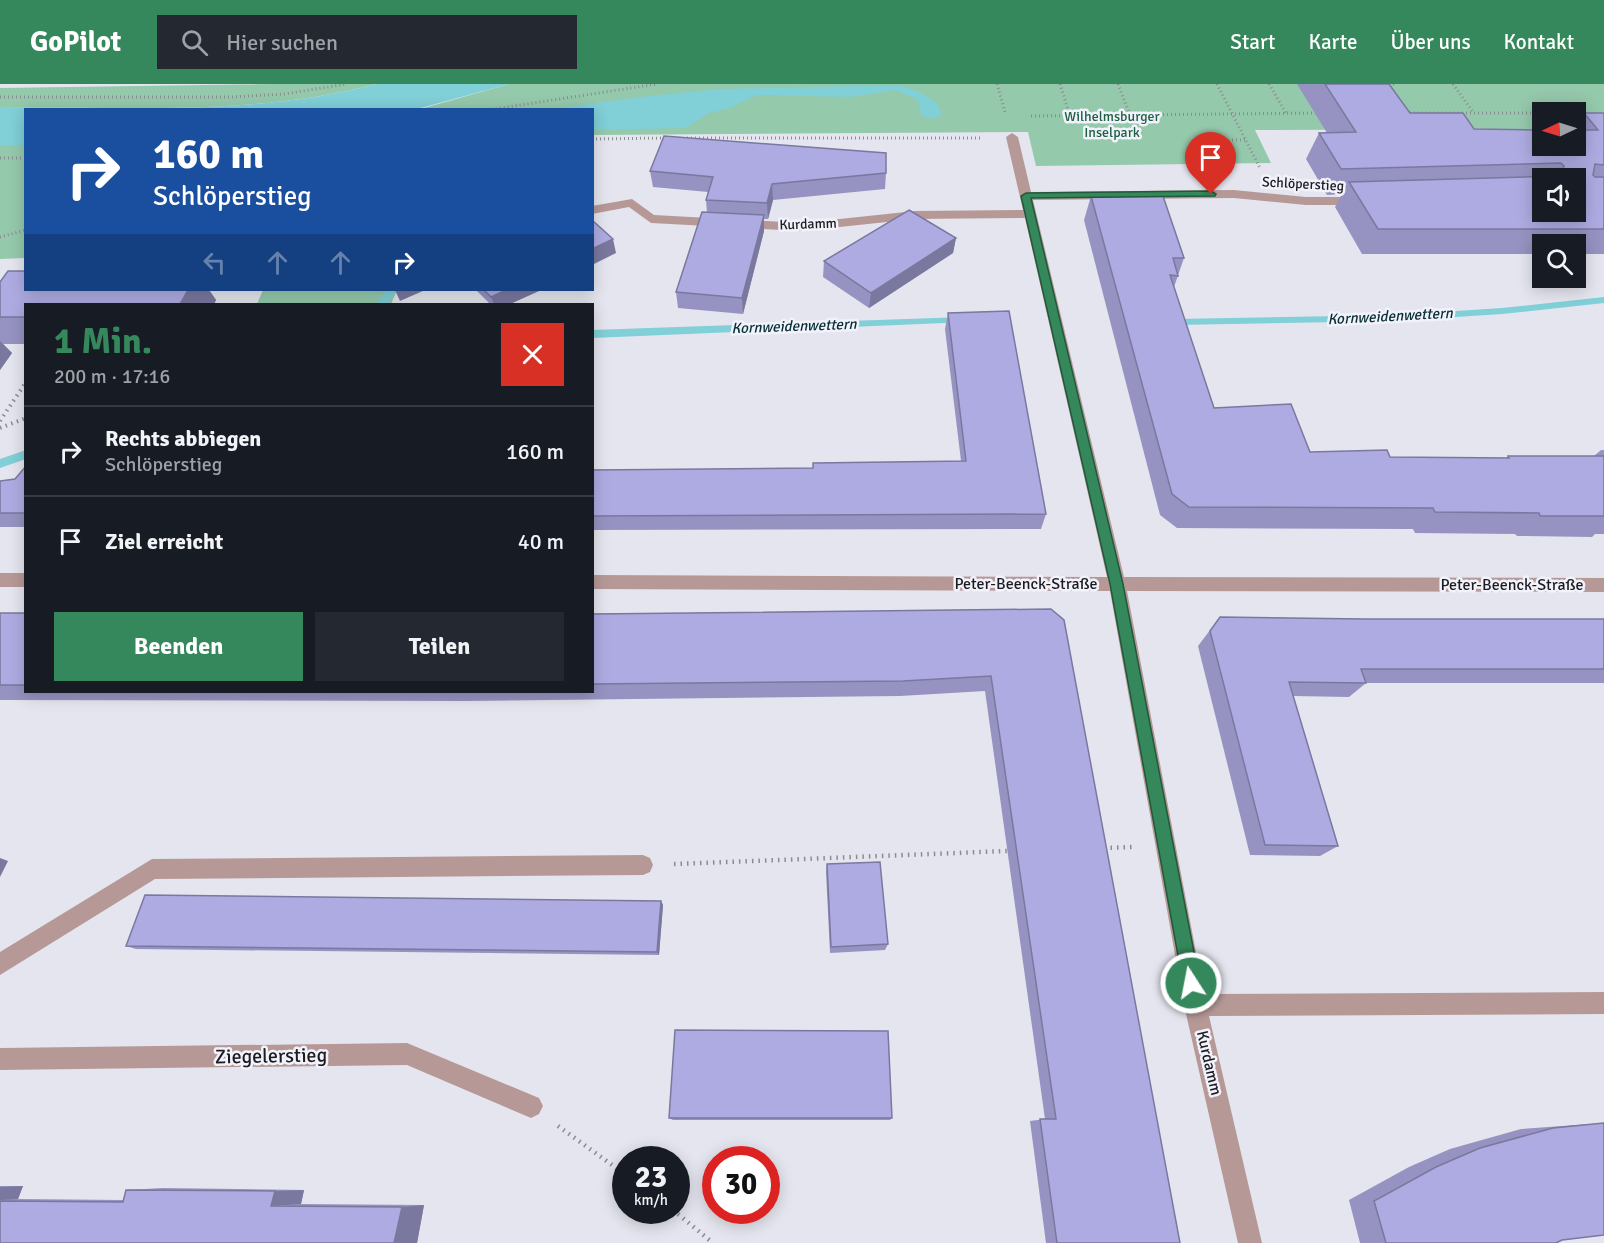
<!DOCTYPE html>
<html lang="de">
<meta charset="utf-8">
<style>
:root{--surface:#171b24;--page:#242831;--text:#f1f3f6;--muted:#9ea1a6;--line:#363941;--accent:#35885b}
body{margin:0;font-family:Signika,sans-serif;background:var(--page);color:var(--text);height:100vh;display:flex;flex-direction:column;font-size:22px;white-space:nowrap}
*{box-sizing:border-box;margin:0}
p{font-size:20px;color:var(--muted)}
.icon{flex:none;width:33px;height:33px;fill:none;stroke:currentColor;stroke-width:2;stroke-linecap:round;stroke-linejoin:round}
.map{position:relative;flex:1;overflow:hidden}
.side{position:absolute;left:24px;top:219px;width:570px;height:390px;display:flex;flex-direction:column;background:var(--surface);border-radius:0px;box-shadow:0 3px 15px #0003}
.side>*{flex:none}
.hud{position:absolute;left:24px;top:24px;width:570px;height:183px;border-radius:0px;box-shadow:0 3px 15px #0003;background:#1a4fa0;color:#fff;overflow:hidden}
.needle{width:39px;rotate:266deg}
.controls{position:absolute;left:1532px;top:18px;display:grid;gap:12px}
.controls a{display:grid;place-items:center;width:54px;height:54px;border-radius:0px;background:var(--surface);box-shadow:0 3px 15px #0003;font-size:30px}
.speed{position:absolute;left:612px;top:1062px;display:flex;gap:12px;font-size:30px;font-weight:700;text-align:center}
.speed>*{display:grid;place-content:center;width:78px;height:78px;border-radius:50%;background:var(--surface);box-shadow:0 3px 15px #0003;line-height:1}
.speed small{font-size:15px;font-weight:400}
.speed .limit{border:9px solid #d22;background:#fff;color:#111}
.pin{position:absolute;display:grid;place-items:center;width:51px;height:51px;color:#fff;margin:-62px -26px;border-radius:50% 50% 50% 0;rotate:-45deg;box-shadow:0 0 6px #0007}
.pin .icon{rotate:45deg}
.me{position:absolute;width:66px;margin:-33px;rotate:349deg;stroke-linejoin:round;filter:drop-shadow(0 0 4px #0008)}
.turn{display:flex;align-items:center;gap:21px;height:126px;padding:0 30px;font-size:27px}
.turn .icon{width:78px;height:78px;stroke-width:2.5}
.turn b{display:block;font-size:42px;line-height:51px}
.lanes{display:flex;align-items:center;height:57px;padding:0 30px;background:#0003;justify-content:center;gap:30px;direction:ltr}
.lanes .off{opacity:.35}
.round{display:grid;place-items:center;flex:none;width:63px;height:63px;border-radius:0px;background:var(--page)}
.headline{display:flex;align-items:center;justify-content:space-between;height:102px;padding:0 30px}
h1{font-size:36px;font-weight:700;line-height:45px;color:var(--accent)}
.primary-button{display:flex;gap:12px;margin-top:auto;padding:12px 30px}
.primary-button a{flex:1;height:69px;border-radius:0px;background:var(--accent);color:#fff;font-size:24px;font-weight:700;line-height:69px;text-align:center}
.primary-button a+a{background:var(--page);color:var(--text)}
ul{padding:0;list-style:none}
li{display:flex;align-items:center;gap:18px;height:90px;padding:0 30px;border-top:2px solid var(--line)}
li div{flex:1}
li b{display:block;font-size:22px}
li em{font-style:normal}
header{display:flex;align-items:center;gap:36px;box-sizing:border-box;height:84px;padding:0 30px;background:var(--accent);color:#fff}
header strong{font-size:28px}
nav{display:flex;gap:33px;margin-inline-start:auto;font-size:21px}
.search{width:420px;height:54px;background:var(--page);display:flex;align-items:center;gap:15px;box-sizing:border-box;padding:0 21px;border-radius:0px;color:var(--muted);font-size:22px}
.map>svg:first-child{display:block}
</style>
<header>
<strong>GoPilot</strong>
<div class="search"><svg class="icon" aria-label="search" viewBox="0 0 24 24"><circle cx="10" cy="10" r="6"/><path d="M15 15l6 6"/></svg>Hier suchen</div>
<nav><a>Start</a><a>Karte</a><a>Über uns</a><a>Kontakt</a></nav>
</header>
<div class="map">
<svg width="1604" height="1159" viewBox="0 0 1604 1159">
<rect width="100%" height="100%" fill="#e5e5ef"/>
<!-- green -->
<g fill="#95c9ac">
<path d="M 273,0 L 377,0 C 255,32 125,23 0,23 L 0,4 Z"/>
<path d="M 509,0 L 1604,0 L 1604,45 L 1575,45 L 1575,28 L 1542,28 L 1542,45 L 1255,46 L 1271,79 L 1036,82 L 1028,48 L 593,51 L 592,26 L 417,26 Z"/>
<path d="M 0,61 L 25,61 L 25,174 L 0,175 Z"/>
<path d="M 263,206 L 397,206 L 391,220 L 257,220 Z"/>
</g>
<!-- water -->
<g fill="#81cfd7">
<path d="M 377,0 L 509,0 L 417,25 L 26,26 L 25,61 L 0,61 L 0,23 C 125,23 255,32 377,0 Z"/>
<path d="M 897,1 C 912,4 940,13 941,31 C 934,35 928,35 921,31 L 918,16 L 896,6 L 849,13 L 757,11 L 729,24 L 709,29 L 686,44 L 593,46 L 592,26 L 553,25 L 640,13 L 721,5 Z"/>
</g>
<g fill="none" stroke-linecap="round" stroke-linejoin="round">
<!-- stream -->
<g fill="#81cfd7" fill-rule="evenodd">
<path d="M 387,206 L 397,206 L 387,220 L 376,220 Z"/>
<path d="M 1604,213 L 1604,219 L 1502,230 L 1395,237 L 1175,241 L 1170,238 L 1175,235 L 1395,231 L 1502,224 Z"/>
<path d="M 964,233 L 969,236 L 968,238 L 592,254 L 592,246 Z"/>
<path d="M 26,366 L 26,375 L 0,384 L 0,375 Z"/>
</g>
<!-- path-far2 -->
<g stroke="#8b8b92" stroke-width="3" stroke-dasharray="1 3" stroke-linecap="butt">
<path d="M 997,0 L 1005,28"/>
<path d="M 1060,0 L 1070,32"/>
<path d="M 1118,0 L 1130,31"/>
<path d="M 1217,0 L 1260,84"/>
<path d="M 1269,0 L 1286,29"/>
<path d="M 1385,0 L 1397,0"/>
<path d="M 1453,0 L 1473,28"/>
<path d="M 0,13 L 231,13 L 284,10 L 347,0"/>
<path d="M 488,26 L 657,0"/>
<path d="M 1406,29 L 1542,29"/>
<path d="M 1575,29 L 1586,29"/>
<path d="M 1031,32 L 1320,29"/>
<path d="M 687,54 L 982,54"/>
<path d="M 592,55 L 667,54"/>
<path d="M 1232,56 L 1246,56"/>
<path d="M 0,74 L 26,74"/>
<path d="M 0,153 L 26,146"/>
</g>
<!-- path-far1 -->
<g stroke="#8b8b92" stroke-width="4" stroke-dasharray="1.5 4.5" stroke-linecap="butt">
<path d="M 0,337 L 26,298"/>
<path d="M 0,344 L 26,334"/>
</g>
<!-- path -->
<g stroke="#8b8b92" stroke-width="4.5" stroke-dasharray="1.5 5" stroke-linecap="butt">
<path d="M 1104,764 L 1133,763"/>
<path d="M 674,780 L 1008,767"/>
<path d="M 558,1042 L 626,1091"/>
<path d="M 673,1126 L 713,1159"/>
</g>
<!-- minor -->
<g fill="#b69997" fill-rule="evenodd">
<path d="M 1012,49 L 1018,53 L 1031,108 L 1234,106 L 1306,113 L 1363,113 L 1369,117 L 1363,121 L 1306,121 L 1234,114 L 1033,116 L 1124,493 L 1604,494 L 1604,508 L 1127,507 L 1204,910 L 1604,908 L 1604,930 L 1209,932 L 1262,1159 L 1238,1159 L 1184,921 L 1110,507 L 592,505 L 592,491 L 1107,493 L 1025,134 L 915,135 L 802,147 L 651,139 L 629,123 L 592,130 L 592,122 L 632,115 L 654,131 L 802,139 L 915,127 L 1023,126 L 1006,53 Z"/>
<rect x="0" y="489" width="26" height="14"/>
<path d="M 643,771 L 650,774 L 653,781 L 650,788 L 643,791 L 155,795 L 0,891 L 0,868 L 152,775 Z"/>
<path d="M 407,959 L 539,1014 L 543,1022 L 539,1030 L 531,1034 L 407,981 L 0,986 L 0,964 Z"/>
</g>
</g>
<!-- wall -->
<g fill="#9693c2">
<path d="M 1297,0 L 1389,0 L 1410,29 L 1474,45 L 1575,62 L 1575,41 L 1584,29 L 1604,29 L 1604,170 L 1575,170 L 1575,160 L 1542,160 L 1542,170 L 1362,170 L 1335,123 L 1342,110 L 1327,111 L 1306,75 L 1319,49 L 1327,49 Z"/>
<path d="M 650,87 L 886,89 L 885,105 L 773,116 L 768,135 L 764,135 L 764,147 L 743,230 L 678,224 L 676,208 L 707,129 L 706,116 L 708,108 L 653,103 Z"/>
<path d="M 1091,112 L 1184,174 L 1174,203 L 1214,324 L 1310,368 L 1390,373 L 1506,374 L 1508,372 L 1594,372 L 1601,366 L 1604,366 L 1604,450 L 1595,450 L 1592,453 L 1517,452 L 1515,450 L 1415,449 L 1413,445 L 1177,444 L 1160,431 L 1084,136 Z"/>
<path d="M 956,154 L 953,169 L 869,224 L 823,193 L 824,177 Z"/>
<path d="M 0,198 L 26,206 L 209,206 L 216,216 L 214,220 L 26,220 L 26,260 L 3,260 L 12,269 L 0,286 Z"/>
<path d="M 476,206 L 541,206 L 510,220 L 490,220 Z"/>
<path d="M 948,229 L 1046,430 L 1041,445 L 592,446 L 592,386 L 813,384 L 961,377 L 945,245 Z"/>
<path d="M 26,382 L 26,443 L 0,443 L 0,397 L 15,395 Z"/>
<path d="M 1051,525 L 1180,1159 L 1046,1159 L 1030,1037 L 1045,1035 L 985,607 L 900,612 L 465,617 L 0,616 L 0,529 L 26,529 L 26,608 L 592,608 L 592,530 Z"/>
<path d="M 1220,533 L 1364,535 L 1604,535 L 1604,599 L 1366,599 L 1349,613 L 1293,612 L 1338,762 L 1320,772 L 1250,771 L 1198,562 Z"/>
<path d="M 827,780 L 888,860 L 885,866 L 830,869 L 826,788 Z"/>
<path d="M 661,817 L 663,821 L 659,871 L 136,865 L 126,862 Z"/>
<path d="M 669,1034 L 892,1034 L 890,1036 L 673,1036 Z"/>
<path d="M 1604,1039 L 1562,1156 L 1556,1159 L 1360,1159 L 1349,1116 L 1409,1083 L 1450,1065 L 1521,1045 Z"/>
<path d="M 0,1102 L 23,1102 L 18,1115 L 123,1116 L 126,1106 L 163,1104 L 304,1106 L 301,1120 L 424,1121 L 417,1159 L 0,1159 Z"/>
</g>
<!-- shaded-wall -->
<g fill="#7a789e">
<path d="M 772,100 L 773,116 L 768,135 L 767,119 Z"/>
<path d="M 764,131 L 764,147 L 743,230 L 742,214 Z"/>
<path d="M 956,154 L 953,169 L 869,224 L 871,209 Z"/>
<path d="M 613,155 L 616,169 L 592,181 L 592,165 Z"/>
<path d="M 188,206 L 209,206 L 216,216 L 214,220 L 180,220 Z"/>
<path d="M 395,206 L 425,206 L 400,217 Z"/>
<path d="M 506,206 L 541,206 L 510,220 L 494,220 L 491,213 Z"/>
<path d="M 0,257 L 12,269 L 0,286 Z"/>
<path d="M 0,774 L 8,777 L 0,793 Z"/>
<path d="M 661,817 L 663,821 L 659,871 L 657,868 Z"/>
<path d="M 23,1102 L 18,1115 L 0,1116 L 0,1103 Z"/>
<path d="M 304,1106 L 301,1120 L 271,1122 L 275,1107 Z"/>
<path d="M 424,1121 L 417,1159 L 394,1159 L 402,1123 Z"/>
</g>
<!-- building -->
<g fill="#aeabe2" stroke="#7a789e" stroke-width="1.5" fill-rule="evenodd">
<path d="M 1325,0 L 1389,0 L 1410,29 L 1463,29 L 1474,45 L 1542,46 L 1542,62 L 1575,62 L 1575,46 L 1598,46 L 1584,29 L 1604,29 L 1604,81 L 1595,80 L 1593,91 L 1595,93 L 1604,93 L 1604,145 L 1378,145 L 1349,98 L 1561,92 L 1564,82 L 1561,79 L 1341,85 L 1319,49 L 1356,48 ZM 1542,94 L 1575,94 L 1575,128 L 1542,128 Z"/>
<path d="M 664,52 L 886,69 L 886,89 L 772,100 L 767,119 L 706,116 L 713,93 L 650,87 Z"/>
<path d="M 1091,112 L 1163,112 L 1184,174 L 1173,174 L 1178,192 L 1170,191 L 1214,324 L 1291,320 L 1310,368 L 1387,366 L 1390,373 L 1509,374 L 1508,372 L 1604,372 L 1604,432 L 1540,432 L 1539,429 L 1435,428 L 1433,424 L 1189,423 L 1172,410 Z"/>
<path d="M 909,126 L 956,154 L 871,209 L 824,177 Z"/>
<path d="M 702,128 L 764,131 L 742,214 L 676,208 Z"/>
<path d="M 592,136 L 613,155 L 592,165 Z"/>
<path d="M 8,187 L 26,187 L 26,206 L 188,206 L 180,220 L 26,220 L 26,233 L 0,233 L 0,198 Z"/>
<path d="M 484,206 L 506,206 L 491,213 Z"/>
<path d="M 1009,227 L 1046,430 L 592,432 L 592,386 L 813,384 L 813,379 L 966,377 L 948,229 Z"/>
<path d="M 26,382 L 26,429 L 0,429 L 0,397 L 15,395 Z"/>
<path d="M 1051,525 L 1064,536 L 1180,1159 L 1057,1159 L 1040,1035 L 1056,1035 L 991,592 L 903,597 L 592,600 L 592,530 Z"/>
<rect x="0" y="529" width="26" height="72"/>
<path d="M 1220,533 L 1364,535 L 1604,535 L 1604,585 L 1361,585 L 1366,599 L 1289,598 L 1338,762 L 1265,761 L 1210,547 Z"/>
<path d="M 880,778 L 888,860 L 831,863 L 827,780 Z"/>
<path d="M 145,811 L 661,817 L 657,868 L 126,862 Z"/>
<path d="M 675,946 L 888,947 L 892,1034 L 669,1034 Z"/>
<path d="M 1604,1039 L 1604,1151 L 1562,1156 L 1556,1159 L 1386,1159 L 1374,1117 L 1436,1083 L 1480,1064 L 1553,1044 Z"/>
<path d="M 126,1106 L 275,1107 L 271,1122 L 402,1123 L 394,1159 L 0,1159 L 0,1117 L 123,1118 Z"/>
</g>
<!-- route -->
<path fill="#35885b" stroke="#22583b" stroke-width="1.5" d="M 1211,107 L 1216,110 L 1215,112 L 1031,114 L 1123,500 L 1200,899 L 1197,905 L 1191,908 L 1185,905 L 1183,899 L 1110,500 L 1021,112 L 1026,109 Z"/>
<g text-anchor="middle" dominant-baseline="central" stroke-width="5" stroke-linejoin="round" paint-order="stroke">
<!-- far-park labels -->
<g font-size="14" fill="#1b6040" stroke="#f2f2fc">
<text x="1112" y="32">Wilhelmsburger<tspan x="1112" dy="16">Inselpark</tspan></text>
</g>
<!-- far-street labels -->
<g font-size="14" fill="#1c1c1f" stroke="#f2f2fc">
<text transform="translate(1303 100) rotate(3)">Schlöperstieg</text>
<text transform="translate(808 140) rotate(-2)">Kurdamm</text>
</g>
<!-- far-water labels -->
<g font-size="15" font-style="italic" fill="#072f33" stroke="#f2f2fc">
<text transform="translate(1390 232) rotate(-3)">Kornweidenwettern</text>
<text transform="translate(794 242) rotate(-2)">Kornweidenwettern</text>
</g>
<!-- street labels -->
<g font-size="16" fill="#1c1c1f" stroke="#f2f2fc">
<text x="1026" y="500">Peter-Beenck-Straße</text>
<text x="1512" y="501">Peter-Beenck-Straße</text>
<text transform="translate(1209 979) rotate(77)">Kurdamm</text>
</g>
<!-- near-street labels -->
<g font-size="20" fill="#1c1c1f" stroke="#f2f2fc">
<text transform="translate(271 972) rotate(-1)">Ziegelerstieg</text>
</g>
</g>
</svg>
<div class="controls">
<a><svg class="needle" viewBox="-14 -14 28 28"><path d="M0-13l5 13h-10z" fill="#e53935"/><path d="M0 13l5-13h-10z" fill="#9ea1a6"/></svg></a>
<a><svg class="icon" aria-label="sound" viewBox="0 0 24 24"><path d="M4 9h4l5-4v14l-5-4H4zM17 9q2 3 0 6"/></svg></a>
<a><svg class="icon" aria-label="search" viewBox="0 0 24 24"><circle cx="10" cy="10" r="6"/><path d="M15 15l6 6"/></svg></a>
</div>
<div class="speed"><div>23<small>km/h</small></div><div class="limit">30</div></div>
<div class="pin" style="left:1211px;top:110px;background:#d93025"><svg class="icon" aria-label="arrive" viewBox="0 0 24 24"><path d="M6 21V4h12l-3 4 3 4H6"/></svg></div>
<svg class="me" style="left:1191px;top:899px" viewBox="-20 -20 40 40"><circle r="17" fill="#35885b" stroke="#fff" stroke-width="3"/><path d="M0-11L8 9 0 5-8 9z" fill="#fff"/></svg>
<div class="hud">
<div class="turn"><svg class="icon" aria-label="right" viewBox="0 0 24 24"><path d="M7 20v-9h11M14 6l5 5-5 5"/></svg><div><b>160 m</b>Schlöperstieg</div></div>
<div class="lanes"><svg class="icon off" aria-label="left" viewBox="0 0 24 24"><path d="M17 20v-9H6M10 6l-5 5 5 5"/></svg><svg class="icon off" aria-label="ahead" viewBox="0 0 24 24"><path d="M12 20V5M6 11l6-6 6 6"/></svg><svg class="icon off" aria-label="ahead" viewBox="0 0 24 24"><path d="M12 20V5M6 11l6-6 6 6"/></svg><svg class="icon" aria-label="right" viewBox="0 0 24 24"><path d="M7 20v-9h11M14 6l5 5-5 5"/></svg></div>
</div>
<section class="side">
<div class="headline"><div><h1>1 Min.</h1><p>200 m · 17:16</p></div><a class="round" style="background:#d93025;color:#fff"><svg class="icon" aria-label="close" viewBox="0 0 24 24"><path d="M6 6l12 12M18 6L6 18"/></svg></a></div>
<ul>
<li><svg class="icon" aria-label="right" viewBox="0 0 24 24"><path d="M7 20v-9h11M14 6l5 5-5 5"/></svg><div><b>Rechts abbiegen</b><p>Schlöperstieg</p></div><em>160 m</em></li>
<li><svg class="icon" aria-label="arrive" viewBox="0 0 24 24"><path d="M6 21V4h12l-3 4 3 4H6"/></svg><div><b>Ziel erreicht</b></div><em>40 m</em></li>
</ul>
<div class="primary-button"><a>Beenden</a><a>Teilen</a></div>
</section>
</div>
